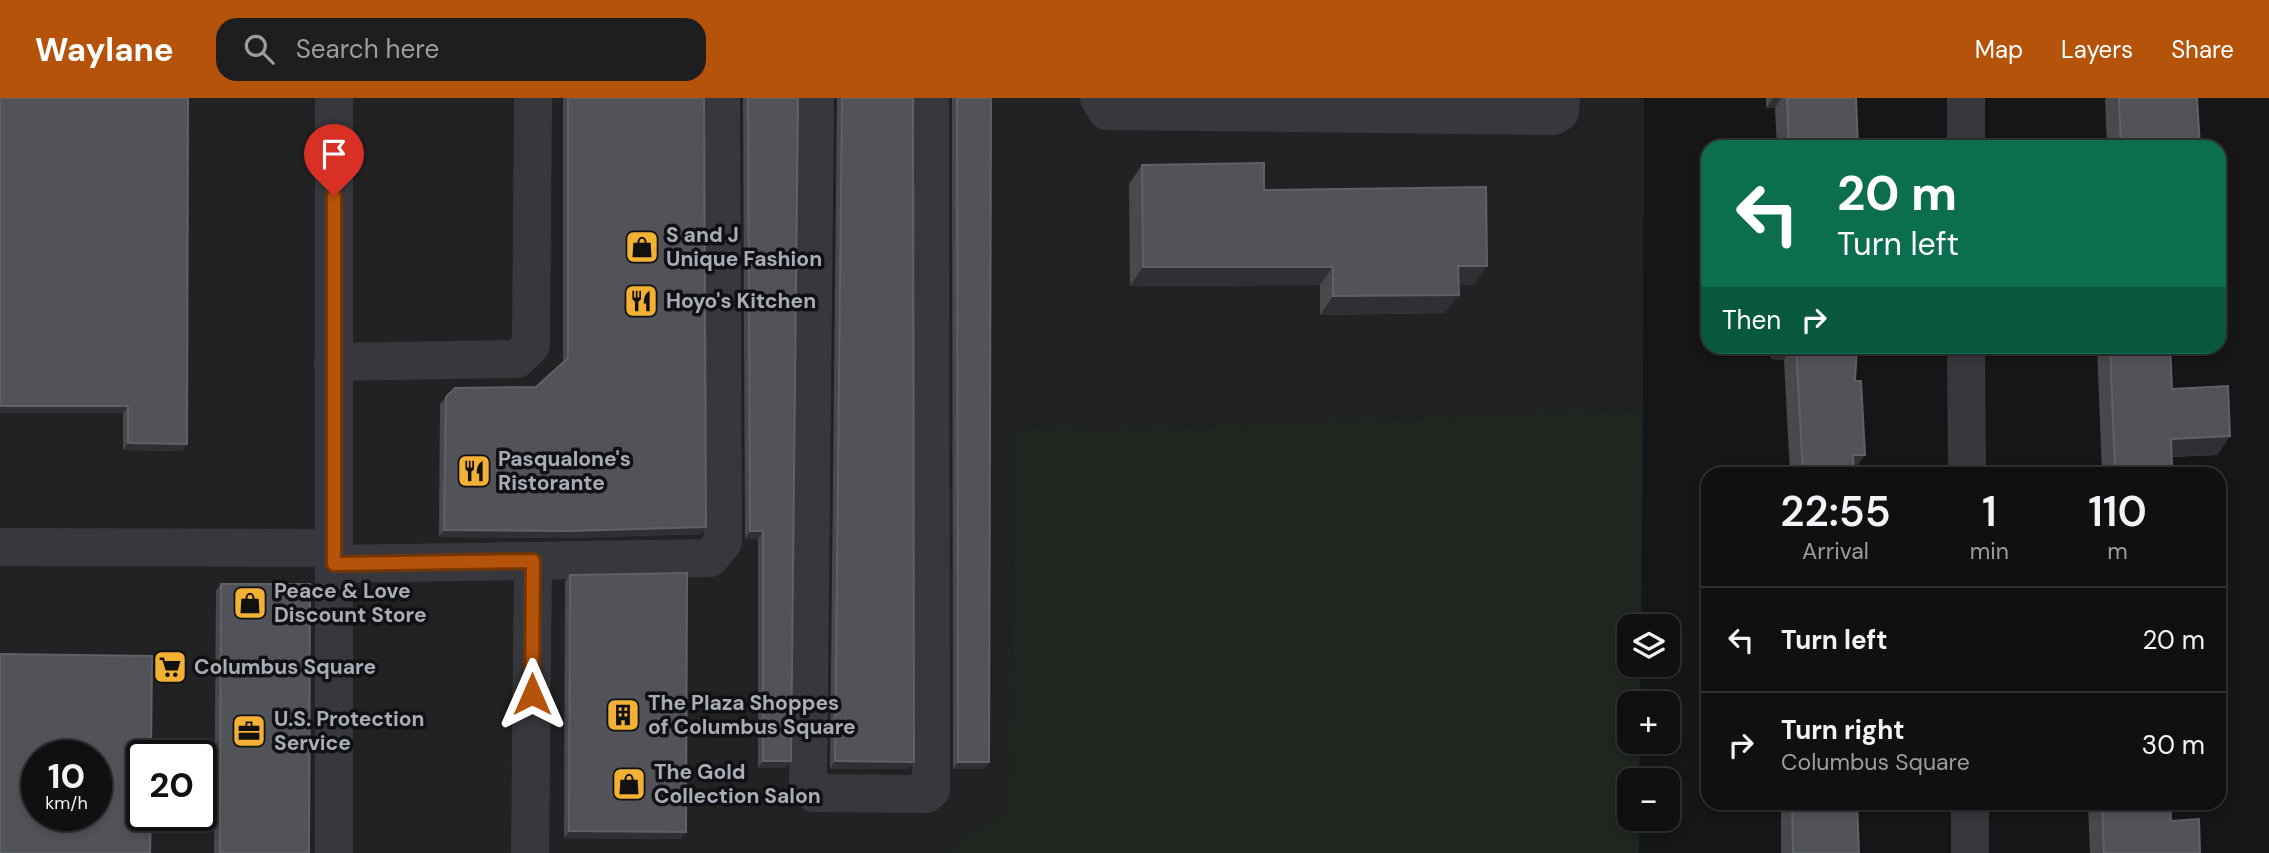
<!DOCTYPE html>
<meta charset="utf-8">
<style>
:root{--surface:#101012;--page:#1e1e20;--text:#f1f3f6;--muted:#9c9d9f;--line:#303032;--accent:#b45309}
body{margin:0;font-family:"DM Sans",sans-serif;background:var(--page);color:var(--text);height:100vh;display:flex;flex-direction:column;font-size:26px;white-space:nowrap}
*{box-sizing:border-box;margin:0}
p{font-size:23px;color:var(--muted)}
.icon{flex:none;width:38px;height:38px;fill:none;stroke:currentColor;stroke-width:2;stroke-linecap:round;stroke-linejoin:round}
.map{position:relative;flex:1;overflow:hidden}
.details{position:absolute;left:1701px;top:369px;width:525px;height:343px;display:flex;flex-direction:column;background:var(--surface);border-radius:21px;box-shadow:0 4px 10px #0003,0 0 0 2px var(--line)}
.details>*{flex:none}
.guide{position:absolute;left:1701px;top:42px;width:525px;height:214px;border-radius:21px;box-shadow:0 4px 10px #0003,0 0 0 2px var(--line);background:#0b6e4f;color:#fff;overflow:hidden}
.fabs{position:absolute;left:1617px;top:516px;display:grid;gap:14px}
.fabs a{display:grid;place-items:center;width:63px;height:63px;border-radius:14px;background:var(--surface);box-shadow:0 4px 10px #0003,0 0 0 2px var(--line);font-size:35px}
.speed{position:absolute;left:21px;top:642px;display:flex;gap:14px;font-size:35px;font-weight:700;text-align:center}
.speed>*{display:grid;place-content:center;width:91px;height:91px;border-radius:50%;background:var(--surface);box-shadow:0 4px 10px #0003,0 0 0 2px var(--line);line-height:1}
.speed small{font-size:18px;font-weight:400}
.speed .limit{border:4px solid #111;border-radius:10px;background:#fff;color:#111}
.pin{position:absolute;display:grid;place-items:center;width:60px;height:60px;color:#fff;margin:-72px -30px;border-radius:50% 50% 50% 0;rotate:-45deg;box-shadow:0 0 7px #0007}
.pin .icon{rotate:45deg}
.me{position:absolute;width:77px;margin:-38px;rotate:0deg;stroke-linejoin:round;filter:drop-shadow(0 0 5px #0008)}
.turn{display:flex;align-items:center;gap:24px;height:147px;padding:0 21px;font-size:32px}
.turn .icon{width:91px;height:91px;stroke-width:2.5}
.turn b{display:block;font-size:49px;line-height:60px}
.then{display:flex;align-items:center;height:66px;padding:0 21px;background:#0003;gap:14px;font-size:26px}
.eta{display:flex;justify-content:space-evenly;align-items:center;height:119px;text-align:center}
.eta b{font-size:42px;font-weight:600;line-height:49px}
ul{padding:0;list-style:none}
li{display:flex;align-items:center;gap:21px;height:105px;padding:0 21px;border-top:2px solid var(--line)}
li div{flex:1}
li b{display:block;font-size:26px}
li em{font-style:normal}
header{display:flex;align-items:center;gap:42px;box-sizing:border-box;height:98px;padding:0 35px;background:var(--accent);color:#fff}
header strong{font-size:33px}
nav{display:flex;gap:38px;margin-inline-start:auto;font-size:24px}
.search{width:490px;height:63px;background:var(--page);display:flex;align-items:center;gap:18px;box-sizing:border-box;padding:0 24px;border-radius:21px;color:var(--muted);font-size:26px}
.map>svg:first-child{display:block}
</style>
<header>
<strong>Waylane</strong>
<div class="search"><svg class="icon" aria-label="search" viewBox="0 0 24 24"><circle cx="10" cy="10" r="6"/><path d="M15 15l6 6"/></svg>Search here</div>
<nav><a>Map</a><a>Layers</a><a>Share</a></nav>
</header>
<div class="map">
<svg width="2269" height="755" viewBox="0 0 2269 755">
<rect width="100%" height="100%" fill="#161618"/>
<!-- built -->
<path fill="#222225" fill-rule="evenodd" d="M 0,0 L 1644,0 L 1643,311 L 1095,332 L 1029,327 L 1015,337 L 1009,699 L 1003,716 L 966,738 L 946,755 L 0,755 ZM 37,658 L 96,658 L 96,718 L 37,718 ZM 142,658 L 201,658 L 201,718 L 142,718 Z"/>
<!-- green -->
<path fill="#1e261f" d="M 1643,311 L 1641,528 L 1629,528 L 1629,567 L 1641,567 L 1640,605 L 1629,606 L 1629,644 L 1640,644 L 1639,682 L 1629,682 L 1629,721 L 1639,721 L 1639,755 L 946,755 L 966,738 L 1003,716 L 1009,699 L 1015,336 L 1029,327 L 1095,332 Z"/>
<g fill="none" stroke-linecap="round" stroke-linejoin="round">
<!-- minor -->
<g stroke="#37383d" stroke-width="38">
<path d="M 815,0 L 808,687 L 814,695 L 926,696 L 931,692 L 930,0"/>
<path d="M 1099,0 L 1107,13 L 1553,18 L 1560,14 L 1561,0"/>
<path d="M 1966,49 L 1966,0"/>
<path d="M 1966,248 L 1967,376"/>
<path d="M 333,264 L 517,261 L 531,247 L 533,0"/>
<path d="M 0,449 L 334,450"/>
<path d="M 334,466 L 710,460 L 723,444 L 721,0"/>
<path d="M 1970,705 L 1970,755"/>
<path d="M 334,755 L 334,0"/>
<path d="M 530,755 L 533,463"/>
</g>
</g>
<!-- wall -->
<g fill="#47494d">
<path d="M 0,0 L 187,346 L 182,353 L 123,352 L 123,315 L 0,315 Z"/>
<path d="M 563,0 L 704,0 L 706,429 L 701,436 L 565,440 L 439,439 L 440,306 L 446,299 L 536,289 L 563,265 Z"/>
<path d="M 743,0 L 798,0 L 786,670 L 758,670 L 758,441 L 745,441 Z"/>
<path d="M 837,0 L 913,0 L 914,664 L 909,671 L 830,671 Z"/>
<path d="M 952,0 L 991,0 L 984,671 L 953,671 Z"/>
<path d="M 1766,0 L 1856,0 L 1858,49 L 1777,49 L 1775,10 L 1766,10 Z"/>
<path d="M 2106,0 L 2197,0 L 2200,49 L 2107,49 L 2105,2 Z"/>
<path d="M 1142,67 L 1264,92 L 1487,168 L 1473,187 L 1458,187 L 1445,215 L 1320,217 L 1320,187 L 1130,188 L 1129,86 Z"/>
<path d="M 1772,248 L 1857,248 L 1855,283 L 1854,376 L 1790,376 L 1784,262 L 1771,261 Z"/>
<path d="M 2097,248 L 2170,248 L 2172,291 L 2230,338 L 2217,357 L 2171,359 L 2172,369 L 2166,376 L 2102,376 Z"/>
<path d="M 570,477 L 681,741 L 564,740 L 565,484 Z"/>
<path d="M 221,486 L 309,755 L 214,755 L 216,493 Z"/>
<path d="M 1781,705 L 1857,705 L 1859,755 L 1781,755 Z"/>
<path d="M 2088,705 L 2170,705 L 2171,723 L 2200,755 L 2090,755 Z"/>
</g>
<!-- shaded-wall -->
<g fill="#2f3033">
<path d="M 1773,0 L 1781,0 L 1775,10 L 1766,10 Z"/>
<path d="M 1458,168 L 1487,168 L 1473,187 L 1445,187 Z"/>
<path d="M 1143,169 L 1333,169 L 1320,187 L 1130,188 Z"/>
<path d="M 1459,197 L 1445,215 L 1320,217 L 1333,198 Z"/>
<path d="M 1780,248 L 1793,248 L 1784,262 L 1771,261 Z"/>
<path d="M 0,308 L 128,308 L 123,315 L 0,315 Z"/>
<path d="M 2230,338 L 2217,357 L 2158,359 L 2171,341 Z"/>
<path d="M 128,345 L 187,346 L 182,353 L 123,352 Z"/>
<path d="M 1853,357 L 1865,357 L 1854,373 Z"/>
<path d="M 2172,369 L 2166,376 L 2111,376 L 2115,371 Z"/>
<path d="M 706,429 L 701,436 L 565,440 L 439,439 L 444,432 Z"/>
<path d="M 750,433 L 763,433 L 758,441 L 745,441 Z"/>
<path d="M 763,663 L 791,663 L 786,670 L 758,670 Z"/>
<path d="M 835,663 L 914,664 L 909,671 L 830,671 Z"/>
<path d="M 958,664 L 989,664 L 984,671 L 953,671 Z"/>
<path d="M 569,733 L 686,734 L 681,741 L 564,740 Z"/>
</g>
<!-- building -->
<g fill="#525359" stroke="#5f6168" stroke-width="2" fill-rule="evenodd">
<path d="M 0,0 L 188,0 L 187,346 L 128,345 L 128,308 L 0,308 Z"/>
<path d="M 568,0 L 704,0 L 706,429 L 570,433 L 444,432 L 446,299 L 455,290 L 536,289 L 568,260 Z"/>
<path d="M 748,0 L 798,0 L 791,663 L 763,663 L 763,433 L 750,433 Z"/>
<path d="M 842,0 L 913,0 L 914,664 L 835,663 Z"/>
<path d="M 957,0 L 991,0 L 989,664 L 958,664 Z"/>
<path d="M 1787,0 L 1856,0 L 1858,49 L 1789,49 Z"/>
<path d="M 2119,0 L 2197,0 L 2200,49 L 2121,49 Z"/>
<path d="M 1264,65 L 1264,92 L 1486,89 L 1487,168 L 1458,168 L 1459,197 L 1333,198 L 1333,169 L 1143,169 L 1142,67 Z"/>
<path d="M 1796,248 L 1857,248 L 1855,283 L 1861,283 L 1865,357 L 1853,357 L 1854,376 L 1803,376 Z"/>
<path d="M 2110,248 L 2170,248 L 2172,291 L 2228,288 L 2230,338 L 2171,341 L 2172,369 L 2115,371 Z"/>
<path d="M 687,475 L 686,734 L 569,733 L 570,477 Z"/>
<path d="M 221,486 L 310,486 L 309,755 L 220,755 Z"/>
<path d="M 0,556 L 152,558 L 151,658 L 142,658 L 142,718 L 151,718 L 150,755 L 0,755 ZM 37,658 L 96,658 L 96,718 L 37,718 Z"/>
<path d="M 1792,705 L 1857,705 L 1859,755 L 1793,755 Z"/>
<path d="M 2102,705 L 2170,705 L 2171,723 L 2199,721 L 2200,755 L 2104,755 Z"/>
</g>
<g fill="none" stroke-linecap="round" stroke-linejoin="round">
<defs>
<path id="route" d="M 334,98 L 334,466 L 533,463 L 532,596"/>
</defs>
<!-- route casing -->
<use href="#route" stroke="#753606" stroke-width="18"/>
<!-- route -->
<use href="#route" stroke="#b45309" stroke-width="12"/>
</g>
<!-- icons -->
<defs>
<symbol id="shop-square" viewBox="-11 -11 22 22"><rect x="-9" y="-9" width="18" height="18" rx="4" fill="#f2b134" stroke="#111113"/><path d="M-5-2.5h2.3a2.7 3.5 0 0 1 5.4 0H5L5.5 6h-11ZM-1.5-2.5h3a1.5 2.3 0 0 0-3 0Z" fill="#111"/></symbol>
<symbol id="restaurant-square" viewBox="-11 -11 22 22"><rect x="-9" y="-9" width="18" height="18" rx="4" fill="#f2b134" stroke="#111113"/><path d="M-5-6h1v4h1v-4h1v4h1v-4h1v5L-1.5 .5V6h-2V.5L-5-1ZM5-6V6H3V1.5H1.5Q1.5-4 5-6Z" fill="#111"/></symbol>
<symbol id="supermarket-square" viewBox="-11 -11 22 22"><rect x="-9" y="-9" width="18" height="18" rx="4" fill="#f2b134" stroke="#111113"/><path d="M-6-5.5h2.5l.6 2H6L4.5 2H-2.5L-4.4-4H-6ZM-1.5 3.2a1.3 1.3 0 1 0 .1 0ZM3 3.2a1.3 1.3 0 1 0 .1 0Z" fill="#111"/></symbol>
<symbol id="building-square" viewBox="-11 -11 22 22"><rect x="-9" y="-9" width="18" height="18" rx="4" fill="#f2b134" stroke="#111113"/><path d="M-4-6H4V6H1V3H-1V6H-4ZM-2.5-4.3h1.7v1.8h-1.7ZM.8-4.3h1.7v1.8H.8ZM-2.5-1h1.7V.8h-1.7ZM.8-1h1.7V.8H.8Z" fill="#111"/></symbol>
<symbol id="office-square" viewBox="-11 -11 22 22"><rect x="-9" y="-9" width="18" height="18" rx="4" fill="#f2b134" stroke="#111113"/><path d="M-6-3h4V-5.5h4V-3h4V5H-6ZM-1-4.5V-3h2v-1.5ZM-6 0V1H6V0Z" fill="#111"/></symbol>
</defs>
<g fill-rule="evenodd">
<use href="#shop-square" x="623" y="130" width="38" height="38"/>
<use href="#restaurant-square" x="622" y="184" width="38" height="38"/>
<use href="#restaurant-square" x="455" y="354" width="38" height="38"/>
<use href="#shop-square" x="231" y="486" width="38" height="38"/>
<use href="#supermarket-square" x="151" y="550" width="38" height="38"/>
<use href="#building-square" x="604" y="598" width="38" height="38"/>
<use href="#office-square" x="230" y="614" width="38" height="38"/>
<use href="#shop-square" x="610" y="667" width="38" height="38"/>
</g>
<g text-anchor="middle" dominant-baseline="central" stroke-width="7" stroke-linejoin="round" paint-order="stroke">
<!-- poi labels -->
<g font-size="21" font-weight="bold" fill="#a8adb8" stroke="#111113" text-anchor="start">
<text x="666" y="137">S and J<tspan x="666" dy="24">Unique Fashion</tspan></text>
<text x="666" y="203">Hoyo's Kitchen</text>
<text x="498" y="361">Pasqualone's<tspan x="498" dy="24">Ristorante</tspan></text>
<text x="274" y="493">Peace &amp; Love<tspan x="274" dy="24">Discount Store</tspan></text>
<text x="194" y="569">Columbus Square</text>
<text x="648" y="605">The Plaza Shoppes<tspan x="648" dy="24">of Columbus Square</tspan></text>
<text x="274" y="621">U.S. Protection<tspan x="274" dy="24">Service</tspan></text>
<text x="654" y="674">The Gold<tspan x="654" dy="24">Collection Salon</tspan></text>
</g>
</g>
</svg>
<div class="fabs">
<a><svg class="icon" aria-label="layers" viewBox="0 0 24 24"><path d="M12 4l9 5-9 5-9-5zM3 14l9 5 9-5"/></svg></a>
<a>+</a>
<a>−</a>
</div>
<div class="speed"><div>10<small>km/h</small></div><div class="limit">20</div></div>
<div class="pin" style="left:334px;top:98px;background:#d93025"><svg class="icon" aria-label="arrive" viewBox="0 0 24 24"><path d="M6 21V4h12l-3 4 3 4H6"/></svg></div>
<svg class="me" style="left:532px;top:596px" viewBox="-20 -20 40 40"><path d="M0-17L14 15 0 8-14 15z" fill="#b45309" stroke="#fff" stroke-width="4"/></svg>
<div class="guide">
<div class="turn"><svg class="icon" aria-label="left" viewBox="0 0 24 24"><path d="M17 20v-9H6M10 6l-5 5 5 5"/></svg><div><b>20 m</b>Turn left</div></div>
<div class="then">Then<svg class="icon" aria-label="right" viewBox="0 0 24 24"><path d="M7 20v-9h11M14 6l5 5-5 5"/></svg></div>
</div>
<section class="details">
<div class="eta">
<div><b>22:55</b><p>Arrival</p></div>
<div><b>1</b><p>min</p></div>
<div><b>110</b><p>m</p></div>
</div>
<ul>
<li><svg class="icon" aria-label="left" viewBox="0 0 24 24"><path d="M17 20v-9H6M10 6l-5 5 5 5"/></svg><div><b>Turn left</b></div><em>20 m</em></li>
<li><svg class="icon" aria-label="right" viewBox="0 0 24 24"><path d="M7 20v-9h11M14 6l5 5-5 5"/></svg><div><b>Turn right</b><p>Columbus Square</p></div><em>30 m</em></li>
</ul>
</section>
</div>
